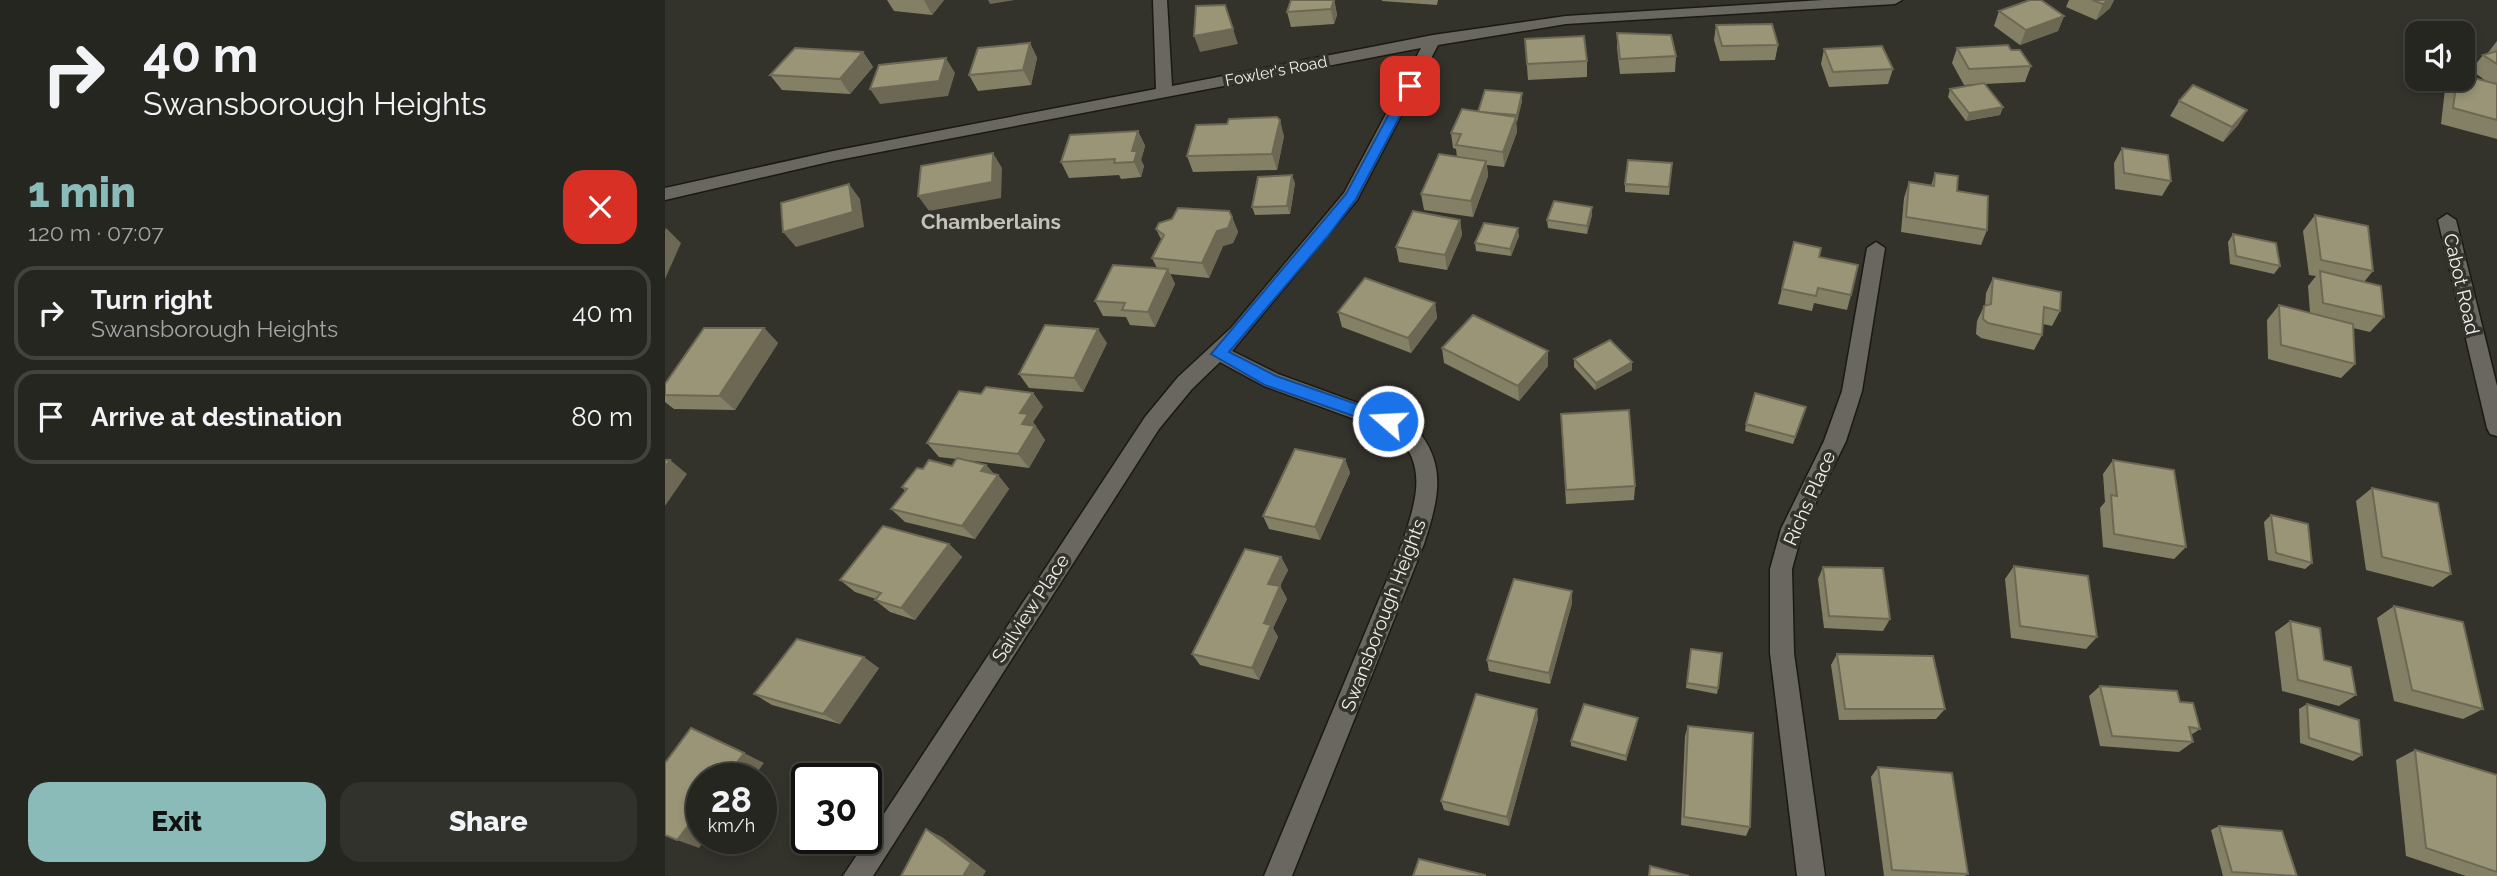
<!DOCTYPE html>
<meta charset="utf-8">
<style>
:root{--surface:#262620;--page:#32322d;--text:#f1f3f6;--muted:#a4a5a5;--line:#42433e;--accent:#8bbbb9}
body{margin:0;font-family:Raleway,sans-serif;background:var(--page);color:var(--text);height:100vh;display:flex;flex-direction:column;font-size:26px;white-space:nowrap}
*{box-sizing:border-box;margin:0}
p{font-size:23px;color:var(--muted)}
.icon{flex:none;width:38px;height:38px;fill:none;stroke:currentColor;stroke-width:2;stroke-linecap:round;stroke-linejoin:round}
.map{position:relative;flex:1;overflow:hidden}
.side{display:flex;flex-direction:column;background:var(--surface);width:665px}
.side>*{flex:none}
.hud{background:#262620;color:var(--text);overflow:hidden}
.controls{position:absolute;left:1740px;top:21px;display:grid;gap:14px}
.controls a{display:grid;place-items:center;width:70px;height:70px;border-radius:14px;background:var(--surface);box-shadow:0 4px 10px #0003,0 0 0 2px var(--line);font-size:35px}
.speed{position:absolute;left:21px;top:763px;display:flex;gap:14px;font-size:35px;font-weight:700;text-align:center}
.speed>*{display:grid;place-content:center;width:91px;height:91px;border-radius:50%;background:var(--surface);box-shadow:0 4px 10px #0003,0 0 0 2px var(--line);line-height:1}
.speed small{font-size:18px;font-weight:400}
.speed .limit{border:4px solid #111;border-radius:10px;background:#fff;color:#111}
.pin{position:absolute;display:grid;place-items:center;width:60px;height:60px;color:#fff;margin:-30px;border-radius:14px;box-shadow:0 4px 10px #0006}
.me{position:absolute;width:77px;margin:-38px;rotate:289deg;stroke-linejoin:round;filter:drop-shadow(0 0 5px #0008)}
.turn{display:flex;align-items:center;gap:24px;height:147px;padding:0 28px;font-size:32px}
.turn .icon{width:91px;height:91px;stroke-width:2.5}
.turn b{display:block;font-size:49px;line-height:60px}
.round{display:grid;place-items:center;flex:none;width:74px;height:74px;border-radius:21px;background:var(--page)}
.head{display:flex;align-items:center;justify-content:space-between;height:119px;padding:0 28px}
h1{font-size:42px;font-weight:800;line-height:52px;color:var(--accent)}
.button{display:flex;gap:14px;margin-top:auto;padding:14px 28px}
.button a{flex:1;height:80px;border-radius:21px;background:var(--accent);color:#111;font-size:28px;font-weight:800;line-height:80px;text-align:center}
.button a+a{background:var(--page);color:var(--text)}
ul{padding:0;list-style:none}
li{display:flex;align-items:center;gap:21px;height:94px;margin:0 14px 10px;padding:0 14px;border:4px solid var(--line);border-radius:21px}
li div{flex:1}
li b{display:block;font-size:26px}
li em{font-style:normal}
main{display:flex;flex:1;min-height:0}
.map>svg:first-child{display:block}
</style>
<main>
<section class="side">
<div class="hud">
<div class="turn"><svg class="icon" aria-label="right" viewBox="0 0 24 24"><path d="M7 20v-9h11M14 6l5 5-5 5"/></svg><div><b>40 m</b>Swansborough Heights</div></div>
</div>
<div class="head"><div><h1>1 min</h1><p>120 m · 07:07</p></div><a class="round" style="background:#d93025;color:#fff"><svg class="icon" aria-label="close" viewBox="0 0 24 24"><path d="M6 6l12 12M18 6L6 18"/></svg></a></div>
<ul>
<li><svg class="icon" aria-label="right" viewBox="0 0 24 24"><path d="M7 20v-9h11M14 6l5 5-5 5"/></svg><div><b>Turn right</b><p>Swansborough Heights</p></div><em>40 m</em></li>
<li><svg class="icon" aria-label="arrive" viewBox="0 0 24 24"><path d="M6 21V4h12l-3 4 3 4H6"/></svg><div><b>Arrive at destination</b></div><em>80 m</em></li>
</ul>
<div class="button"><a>Exit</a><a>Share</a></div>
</section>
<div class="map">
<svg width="1832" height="876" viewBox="0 0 1832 876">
<rect width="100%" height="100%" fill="#33322b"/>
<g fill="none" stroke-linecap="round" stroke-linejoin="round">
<defs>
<g id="minor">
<path d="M 488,0 L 502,0 L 507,86 L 768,35 L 901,16 L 1158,0 L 1237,0 L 1230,4 L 901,24 L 773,45 L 692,200 L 567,351 L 613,374 L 745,422 C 784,461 774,497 759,544 L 627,876 L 599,876 L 737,544 C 750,503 764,468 731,434 L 599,386 L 555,362 L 527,389 L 494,429 L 208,876 L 178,876 L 480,417 L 513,377 L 566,328 L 679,193 L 756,48 L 168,161 L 0,200 L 0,188 L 168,151 L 491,89 Z"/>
<path d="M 1782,214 L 1791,220 L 1832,386 L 1832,436 L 1825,434 L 1822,428 L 1773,220 Z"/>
<path d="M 1211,242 L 1220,248 L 1197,391 L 1181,441 L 1138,529 L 1127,569 L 1129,653 L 1160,876 L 1132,876 L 1105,653 L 1105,569 L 1116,529 L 1159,441 L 1177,391 L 1202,248 Z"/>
</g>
</defs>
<!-- minor casing -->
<use href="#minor" stroke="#1a1913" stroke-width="3"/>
<!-- minor -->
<use href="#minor" fill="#696760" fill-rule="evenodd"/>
</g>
<!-- wall -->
<g fill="#848065">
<path d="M 222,0 L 279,0 L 267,15 L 229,11 Z"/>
<path d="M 626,0 L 670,0 L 670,4 L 672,15 L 669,24 L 626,27 L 622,12 Z"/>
<path d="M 717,0 L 773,0 L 772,5 L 717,1 Z"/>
<path d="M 1404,0 L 1449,0 L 1445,8 L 1431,20 L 1401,7 Z"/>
<path d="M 1334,11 L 1399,16 L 1393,31 L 1355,45 L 1329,26 Z"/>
<path d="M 1051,25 L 1113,45 L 1110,60 L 1055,61 L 1049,40 Z"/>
<path d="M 952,33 L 1011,56 L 1010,72 L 955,74 L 952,48 Z"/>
<path d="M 860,39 L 922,61 L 922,77 L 863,80 Z"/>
<path d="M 1832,41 L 1832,139 L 1776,124 L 1780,89 L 1788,79 L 1821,81 L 1806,70 L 1818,55 L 1822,54 Z"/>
<path d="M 365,43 L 372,58 L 366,85 L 313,91 L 304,75 Z"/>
<path d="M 1292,48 L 1346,50 L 1366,66 L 1360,82 L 1319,84 L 1338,107 L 1335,115 L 1301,121 L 1283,97 L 1285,89 L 1313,84 L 1299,85 L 1287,63 Z"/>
<path d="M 1159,49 L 1228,69 L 1223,84 L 1164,87 L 1156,64 Z"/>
<path d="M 198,52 L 208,67 L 185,94 L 117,90 L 105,75 Z"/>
<path d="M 857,101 L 851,123 L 852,132 L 839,167 L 822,165 L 823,176 L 808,217 L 759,210 L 756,194 L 792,157 L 791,149 L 788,148 L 786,133 L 813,112 Z"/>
<path d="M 1514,101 L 1582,110 L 1573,125 L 1558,142 L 1505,116 Z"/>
<path d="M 473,131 L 480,146 L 476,160 L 479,166 L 476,177 L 456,179 L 454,175 L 404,178 L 396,162 Z"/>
<path d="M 619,136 L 612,170 L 528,172 L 522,156 Z"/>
<path d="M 1457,148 L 1506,181 L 1497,196 L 1450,189 L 1449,163 Z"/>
<path d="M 1007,163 L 1004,195 L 960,192 L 960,184 Z"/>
<path d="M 1270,173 L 1322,230 L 1316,245 L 1236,232 L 1239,198 L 1244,182 L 1266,186 Z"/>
<path d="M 630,183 L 625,214 L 590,215 L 587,207 Z"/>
<path d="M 927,215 L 922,234 L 883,228 L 882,220 Z"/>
<path d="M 1650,215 L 1708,271 L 1699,282 L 1719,317 L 1705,332 L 1688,328 L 1690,364 L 1676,378 L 1603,359 L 1602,320 L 1614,305 L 1645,313 L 1643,286 L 1651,276 L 1644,275 L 1638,231 Z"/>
<path d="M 567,217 L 573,232 L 568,243 L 558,246 L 544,278 L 505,274 L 510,284 L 490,327 L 465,325 L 461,317 L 438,316 L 430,301 L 492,268 L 487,258 L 497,241 L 491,229 Z"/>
<path d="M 795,220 L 797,235 L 782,270 L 734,262 L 731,247 Z"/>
<path d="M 1568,234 L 1615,266 L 1609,274 L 1565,264 L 1563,242 Z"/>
<path d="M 854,236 L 846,256 L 811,251 L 810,243 Z"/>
<path d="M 1154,257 L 1186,295 L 1182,310 L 1149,303 L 1147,311 L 1113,304 L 1117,289 Z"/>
<path d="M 1328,278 L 1395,311 L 1387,326 L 1378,324 L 1377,335 L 1369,350 L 1316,338 L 1311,334 L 1312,321 L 1319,306 L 1320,306 L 1321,293 Z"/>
<path d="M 770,303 L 772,318 L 746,353 L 677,327 L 673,312 Z"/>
<path d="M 99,328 L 113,343 L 70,410 L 9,409 L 0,402 L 0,384 Z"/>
<path d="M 442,343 L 418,392 L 364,388 L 354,374 Z"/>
<path d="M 777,348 L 883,366 L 854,401 L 779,363 Z"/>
<path d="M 909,359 L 967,362 L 967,370 L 930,390 L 909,367 Z"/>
<path d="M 368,393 L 378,407 L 368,422 L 380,440 L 364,468 L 302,460 L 321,465 L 329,474 L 333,475 L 344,489 L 310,539 L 240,522 L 226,509 L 240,491 L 237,487 L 258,469 L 287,466 L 292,459 L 274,457 L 262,443 L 316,394 Z"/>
<path d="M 1141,407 L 1128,444 L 1080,431 L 1081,424 Z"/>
<path d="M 896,414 L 970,486 L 969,500 L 901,504 Z"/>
<path d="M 680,459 L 685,473 L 655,540 L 604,529 L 598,516 Z"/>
<path d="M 1448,460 L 1521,547 L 1509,559 L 1438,547 L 1435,508 L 1440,502 L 1438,474 Z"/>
<path d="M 1707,488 L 1786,574 L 1768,587 L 1701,570 L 1691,501 Z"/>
<path d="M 1606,515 L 1647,563 L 1640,569 L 1603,560 L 1599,522 Z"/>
<path d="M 284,544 L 297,557 L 250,620 L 225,612 L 210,600 L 211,599 L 190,592 L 175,580 Z"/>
<path d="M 616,557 L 623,570 L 615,586 L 622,599 L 608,628 L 613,637 L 594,680 L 535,665 L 527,654 Z"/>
<path d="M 1349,566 L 1432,637 L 1421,649 L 1346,638 L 1340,579 Z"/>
<path d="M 1158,567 L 1225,619 L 1218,631 L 1159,628 L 1153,579 Z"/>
<path d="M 907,603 L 885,684 L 824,671 L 822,660 Z"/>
<path d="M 1729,606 L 1818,709 L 1798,719 L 1729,701 L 1712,618 Z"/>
<path d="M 1625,621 L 1659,660 L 1691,695 L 1674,706 L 1617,691 L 1610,632 Z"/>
<path d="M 1026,649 L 1053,688 L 1052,694 L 1021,688 Z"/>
<path d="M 1172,654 L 1280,709 L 1271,719 L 1174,720 L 1166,665 Z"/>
<path d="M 214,668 L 175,724 L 107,705 L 89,694 Z"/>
<path d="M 1435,686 L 1515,702 L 1535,729 L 1526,735 L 1528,742 L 1514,752 L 1435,746 L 1424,696 Z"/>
<path d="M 1642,704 L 1697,755 L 1688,761 L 1635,743 L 1634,709 Z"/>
<path d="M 873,719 L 844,826 L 779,810 L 776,801 Z"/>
<path d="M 972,724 L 961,761 L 906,746 L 906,741 Z"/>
<path d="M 1023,726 L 1085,827 L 1081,836 L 1016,825 L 1020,736 Z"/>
<path d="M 1750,750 L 1832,775 L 1832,876 L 1801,876 L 1741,856 L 1731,760 Z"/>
<path d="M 1213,767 L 1303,874 L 1300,876 L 1219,876 L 1206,777 Z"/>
<path d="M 1554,826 L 1632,876 L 1558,876 L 1546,830 Z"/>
</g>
<!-- shaded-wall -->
<g fill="#6c6853">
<path d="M 259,0 L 279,0 L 267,15 Z"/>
<path d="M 323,0 L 350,0 L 325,4 Z"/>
<path d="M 664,0 L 670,0 L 670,4 L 672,15 L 669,24 Z"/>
<path d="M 1443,0 L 1449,0 L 1445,8 L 1431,20 L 1438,4 Z"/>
<path d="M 1399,16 L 1393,31 L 1355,45 L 1361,30 Z"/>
<path d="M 568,29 L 573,44 L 535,52 L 529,36 Z"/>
<path d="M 365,43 L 372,58 L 366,85 L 358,70 Z"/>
<path d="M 198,52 L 208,67 L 185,94 L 175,79 Z"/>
<path d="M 281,58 L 290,73 L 283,96 L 215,104 L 205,89 Z"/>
<path d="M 857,93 L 857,101 L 852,123 L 852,115 Z"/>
<path d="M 1338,107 L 1335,115 L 1301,121 L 1304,113 Z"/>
<path d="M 1582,110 L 1573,125 L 1558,142 L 1567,127 Z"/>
<path d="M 851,117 L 852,132 L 839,167 L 838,152 Z"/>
<path d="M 615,120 L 619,136 L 612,170 L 607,154 Z"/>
<path d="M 473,131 L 480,146 L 476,160 L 479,166 L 476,177 L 469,162 L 467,151 Z"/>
<path d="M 328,153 L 337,168 L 336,198 L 264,211 L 253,196 Z"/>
<path d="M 821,161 L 823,176 L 808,217 L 806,201 Z"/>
<path d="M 627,175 L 630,183 L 625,214 L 622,206 Z"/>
<path d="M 184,184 L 195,199 L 199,227 L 131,247 L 118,232 Z"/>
<path d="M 927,207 L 927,215 L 922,234 L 922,226 Z"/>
<path d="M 567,217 L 573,232 L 568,243 L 558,246 L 544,278 L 537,263 L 552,231 Z"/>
<path d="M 795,220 L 797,235 L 782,270 L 780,255 Z"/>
<path d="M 1,228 L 16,243 L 0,279 L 0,230 Z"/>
<path d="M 853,228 L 854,236 L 846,256 L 845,249 Z"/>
<path d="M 503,269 L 510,284 L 490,327 L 483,312 Z"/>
<path d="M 770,303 L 772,318 L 746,353 L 743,338 Z"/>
<path d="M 99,328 L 113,343 L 70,410 L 54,396 Z"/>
<path d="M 433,329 L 442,343 L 418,392 L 409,378 Z"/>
<path d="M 883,351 L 883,366 L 854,401 L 853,386 Z"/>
<path d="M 967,362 L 967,370 L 930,390 L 931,383 Z"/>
<path d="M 368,393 L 378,407 L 368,422 L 380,440 L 364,468 L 353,454 L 357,424 L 355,413 Z"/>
<path d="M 680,459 L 685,473 L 655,540 L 650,527 Z"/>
<path d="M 5,460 L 22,474 L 0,506 L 0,467 Z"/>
<path d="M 321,465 L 332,477 L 333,475 L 344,489 L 310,539 L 297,526 L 316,471 Z"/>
<path d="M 284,544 L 297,557 L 250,620 L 236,608 Z"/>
<path d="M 616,557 L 623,570 L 610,596 L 603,584 Z"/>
<path d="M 615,586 L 622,599 L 608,628 L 613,637 L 594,680 L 587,668 L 599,623 Z"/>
<path d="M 907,591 L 907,603 L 885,684 L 884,673 Z"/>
<path d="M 199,657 L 214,668 L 175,724 L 158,714 Z"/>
<path d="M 872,709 L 873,719 L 844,826 L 842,817 Z"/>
<path d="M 973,718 L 972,724 L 961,761 L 961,756 Z"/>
<path d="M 79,753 L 99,763 L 87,779 L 60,779 Z"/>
<path d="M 37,808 L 37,838 L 41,838 L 34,848 L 12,840 Z"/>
<path d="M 261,829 L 277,837 L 321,871 L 318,876 L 298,876 Z"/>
</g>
<!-- building -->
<g fill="#9a9576" stroke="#6c6853" stroke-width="2">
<path d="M 626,0 L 669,0 L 666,9 L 622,12 Z"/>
<path d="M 1365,0 L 1376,0 L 1399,16 L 1361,30 L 1334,11 Z"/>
<path d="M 1427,0 L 1443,0 L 1438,4 Z"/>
<path d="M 560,5 L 568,29 L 529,36 L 531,6 Z"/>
<path d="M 1107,24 L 1113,45 L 1057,46 L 1051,25 Z"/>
<path d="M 952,33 L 1006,35 L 1011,56 L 955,59 Z"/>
<path d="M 919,36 L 922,61 L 862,64 L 860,39 Z"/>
<path d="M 365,43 L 358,70 L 304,75 L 313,48 Z"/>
<path d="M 1343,45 L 1346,50 L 1355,50 L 1366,66 L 1304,69 L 1292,48 Z"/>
<path d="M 1217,46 L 1228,69 L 1168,72 L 1159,49 Z"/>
<path d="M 130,48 L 198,52 L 175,79 L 105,75 Z"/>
<path d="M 1832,51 L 1832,64 L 1818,55 Z"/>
<path d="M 281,58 L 274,81 L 205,89 L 214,65 Z"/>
<path d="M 1797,75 L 1832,84 L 1832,120 L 1788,108 L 1792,79 L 1797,79 Z"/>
<path d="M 1319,83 L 1338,107 L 1304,113 L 1285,89 Z"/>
<path d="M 1528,85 L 1582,110 L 1567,127 L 1514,101 Z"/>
<path d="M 820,90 L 857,93 L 852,115 L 813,112 Z"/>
<path d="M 797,109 L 851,117 L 838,152 L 791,145 L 796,134 L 786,133 Z"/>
<path d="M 612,117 L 615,120 L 607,154 L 522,156 L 531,125 L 562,124 L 564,119 Z"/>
<path d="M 473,131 L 467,151 L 472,151 L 469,162 L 449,163 L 450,159 L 396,162 L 405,135 Z"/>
<path d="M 1457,148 L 1503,155 L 1506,181 L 1459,173 Z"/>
<path d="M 328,153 L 327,182 L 253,196 L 256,166 Z"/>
<path d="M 774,154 L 821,161 L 806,201 L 756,194 Z"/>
<path d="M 963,160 L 1007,163 L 1004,187 L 960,184 Z"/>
<path d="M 1270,173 L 1293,176 L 1292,191 L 1323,196 L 1322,230 L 1241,217 L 1244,182 L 1269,186 Z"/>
<path d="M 627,175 L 622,206 L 587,207 L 593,177 Z"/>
<path d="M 184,184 L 188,212 L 118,232 L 116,203 Z"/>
<path d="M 889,201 L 927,207 L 922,226 L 882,220 Z"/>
<path d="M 513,208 L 564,211 L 567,217 L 563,228 L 552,231 L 537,263 L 487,258 L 499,235 L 491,229 L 494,223 L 507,219 Z"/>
<path d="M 748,211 L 795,220 L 780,255 L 731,247 Z"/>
<path d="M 1650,215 L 1703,226 L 1708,271 L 1656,260 Z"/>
<path d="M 819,223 L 853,228 L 845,249 L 810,243 Z"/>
<path d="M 1568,234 L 1611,243 L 1615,266 L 1571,256 Z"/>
<path d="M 1129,242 L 1156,248 L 1154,257 L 1193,265 L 1186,295 L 1153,288 L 1151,296 L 1117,289 Z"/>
<path d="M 448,265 L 503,269 L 483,312 L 457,310 L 460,303 L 430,301 Z"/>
<path d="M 1655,271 L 1716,286 L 1719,317 L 1658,303 Z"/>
<path d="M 700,278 L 770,303 L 743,338 L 673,312 Z"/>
<path d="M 1328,278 L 1396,292 L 1395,311 L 1379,307 L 1377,335 L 1323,323 L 1318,319 L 1319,306 L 1326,304 Z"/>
<path d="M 1614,305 L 1688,324 L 1690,364 L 1616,345 Z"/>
<path d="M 808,315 L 883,351 L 853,386 L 777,348 Z"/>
<path d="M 380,325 L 433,329 L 409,378 L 354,374 Z"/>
<path d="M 39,328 L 99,328 L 54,396 L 0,395 L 0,384 Z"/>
<path d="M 945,340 L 967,362 L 931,383 L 909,359 Z"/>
<path d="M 321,387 L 368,393 L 355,413 L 363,414 L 357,424 L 370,426 L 353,454 L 262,443 L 294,391 L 316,394 Z"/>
<path d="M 1090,393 L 1141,407 L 1130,437 L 1081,424 Z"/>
<path d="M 964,410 L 970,486 L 901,490 L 896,414 Z"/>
<path d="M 630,449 L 680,459 L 650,527 L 598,516 Z"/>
<path d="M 292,458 L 321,465 L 316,471 L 333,475 L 297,526 L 226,509 L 242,489 L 237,487 L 252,468 L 258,469 L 264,460 L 287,466 Z"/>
<path d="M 0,460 L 5,460 L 0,467 Z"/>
<path d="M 1448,460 L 1509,470 L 1521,547 L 1449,534 L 1446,495 L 1452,496 Z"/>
<path d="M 1707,488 L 1773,503 L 1786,574 L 1717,557 Z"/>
<path d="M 1606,515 L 1643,524 L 1647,563 L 1611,553 Z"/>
<path d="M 218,526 L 284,544 L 236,608 L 210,600 L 216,593 L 175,580 Z"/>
<path d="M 580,549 L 616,557 L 603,584 L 615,586 L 599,623 L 606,625 L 587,668 L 527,654 Z"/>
<path d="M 1349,566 L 1423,576 L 1432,637 L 1355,626 Z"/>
<path d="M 1158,567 L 1218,568 L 1225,619 L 1164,616 Z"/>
<path d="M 849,579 L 907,591 L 884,673 L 822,660 Z"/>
<path d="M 1729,606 L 1798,622 L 1818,709 L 1747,690 Z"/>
<path d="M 1625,621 L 1655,628 L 1659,660 L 1686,667 L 1691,695 L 1633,680 Z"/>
<path d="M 132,639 L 199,657 L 158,714 L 89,694 Z"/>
<path d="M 1026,649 L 1057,653 L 1053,688 L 1022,683 Z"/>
<path d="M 1172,654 L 1268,656 L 1280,709 L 1180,709 Z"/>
<path d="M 1435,686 L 1512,691 L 1515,702 L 1528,703 L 1535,729 L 1524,727 L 1528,742 L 1447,736 Z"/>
<path d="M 811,694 L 872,709 L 842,817 L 776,801 Z"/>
<path d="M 919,704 L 973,718 L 961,756 L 906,741 Z"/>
<path d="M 1642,704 L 1694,720 L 1697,755 L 1644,738 Z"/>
<path d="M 1023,726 L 1088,733 L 1085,827 L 1019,817 Z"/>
<path d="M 26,728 L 79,753 L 60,779 L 37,779 L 37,808 L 12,840 L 0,835 L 0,763 Z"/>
<path d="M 1750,750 L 1832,775 L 1832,872 L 1761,848 Z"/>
<path d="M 1213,767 L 1287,773 L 1303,874 L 1227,870 Z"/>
<path d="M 1554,826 L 1617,831 L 1632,876 L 1567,872 Z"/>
<path d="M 261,829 L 306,863 L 298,876 L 236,876 Z"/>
<path d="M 754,859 L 820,875 L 820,876 L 748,876 Z"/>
<path d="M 985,866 L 1024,876 L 984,876 Z"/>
</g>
<!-- route -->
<path fill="#1a73e8" stroke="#114b97" stroke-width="2" d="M 745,83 L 751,86 L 691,199 L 663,236 L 564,352 L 611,376 L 729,417 L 731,421 L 723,428 L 600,385 L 546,354 L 681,194 L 739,86 Z"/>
<g text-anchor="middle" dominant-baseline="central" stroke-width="7" stroke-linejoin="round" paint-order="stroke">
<!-- far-street labels -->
<g font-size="16" fill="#f0efeb" stroke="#33322b">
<text transform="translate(611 71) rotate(-11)">Fowler's Road</text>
</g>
<!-- street labels -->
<g font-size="19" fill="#f0efeb" stroke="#33322b">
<text transform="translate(1797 284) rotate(77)">Cabot Road</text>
<text transform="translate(1144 498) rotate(-66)">Richs Place</text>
<text transform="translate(365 608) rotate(-57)">Sailview Place</text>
<text transform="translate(718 615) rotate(-69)">Swansborough Heights</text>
</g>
<!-- neighbourhood labels -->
<g font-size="21" font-weight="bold" fill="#c4c3bb" stroke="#33322b">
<text x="326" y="221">Chamberlains</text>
</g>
</g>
</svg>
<div class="controls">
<a><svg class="icon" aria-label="sound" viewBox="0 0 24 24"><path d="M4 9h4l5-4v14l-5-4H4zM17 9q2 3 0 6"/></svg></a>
</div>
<div class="speed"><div>28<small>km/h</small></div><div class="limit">30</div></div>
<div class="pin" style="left:745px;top:86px;background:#d93025"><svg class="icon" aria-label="arrive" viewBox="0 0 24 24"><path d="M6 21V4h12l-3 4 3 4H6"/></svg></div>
<svg class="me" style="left:723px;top:421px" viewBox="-20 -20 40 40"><circle r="17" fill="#1a73e8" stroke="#fff" stroke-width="3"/><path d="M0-11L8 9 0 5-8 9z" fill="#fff"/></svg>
</div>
</main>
